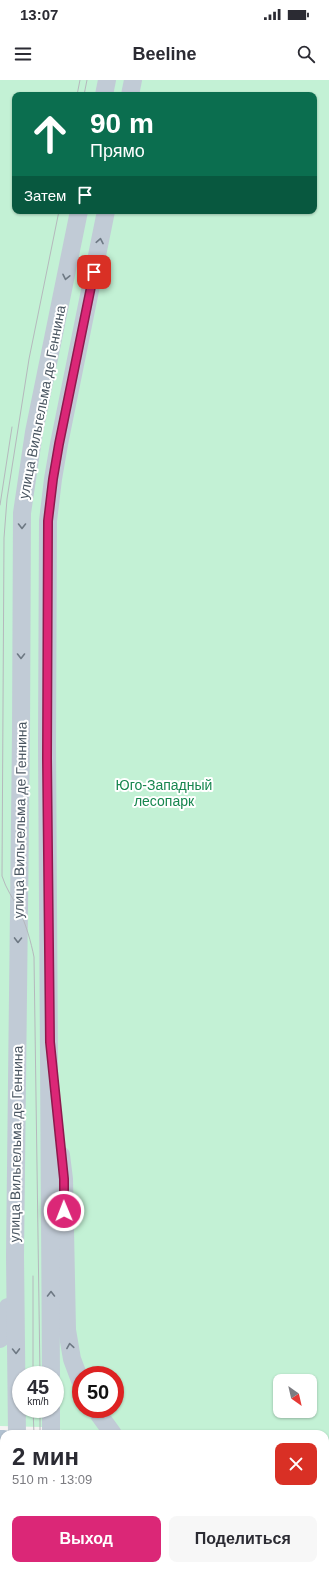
<!DOCTYPE html>
<html lang="ru">
<meta charset="utf-8">
<style>
:root{--surface:#fff;--page:#f7f7f7;--text:#2b2b33;--muted:#7c7c81;--accent:#db2777}
body{margin:0;font-family:Arial,sans-serif;background:var(--page);color:var(--text);height:100vh;display:flex;flex-direction:column;font-size:15px;white-space:nowrap}
*{box-sizing:border-box;margin:0}
p{font-size:13px;color:var(--muted)}
.icon{flex:none;width:22px;height:22px;fill:none;stroke:currentColor;stroke-width:2;stroke-linecap:round;stroke-linejoin:round}
.map{position:relative;flex:1;overflow:hidden}
.panel{position:absolute;left:0px;top:1350px;width:329px;height:140px;display:flex;flex-direction:column;background:var(--surface);border-radius:12px 12px 0 0;box-shadow:0 1px 3px #0004}
.panel>*{flex:none}
.banner{position:absolute;left:12px;top:12px;width:305px;height:122px;border-radius:8px;box-shadow:0 1px 3px #0004;background:#0b6e4f;color:#fff;overflow:hidden}
.needle{width:26px;rotate:146deg}
.buttons{position:absolute;left:273px;top:1294px;display:grid;gap:8px}
.buttons a{display:grid;place-items:center;width:44px;height:44px;border-radius:8px;background:var(--surface);box-shadow:0 1px 3px #0004;font-size:20px}
.speed{position:absolute;left:12px;top:1286px;display:flex;gap:8px;font-size:20px;font-weight:700;text-align:center}
.speed>*{display:grid;place-content:center;width:52px;height:52px;border-radius:50%;background:var(--surface);box-shadow:0 1px 3px #0004;line-height:1}
.speed small{font-size:10px;font-weight:400}
.speed .limit{border:6px solid #d22;background:#fff;color:#111}
.pin{position:absolute;display:grid;place-items:center;width:34px;height:34px;color:#fff;margin:-17px;border-radius:8px;box-shadow:0 2px 6px #0006}
.me{position:absolute;width:44px;margin:-22px;rotate:359deg;stroke-linejoin:round;filter:drop-shadow(0 0 3px #0008)}
.turn{display:flex;align-items:center;gap:14px;height:84px;padding:0 12px;font-size:18px}
.turn .icon{width:52px;height:52px;stroke-width:2.5}
.turn b{display:block;font-size:28px;line-height:34px}
.then{display:flex;align-items:center;height:38px;padding:0 12px;background:#0003;gap:8px;font-size:15px}
.round{display:grid;place-items:center;flex:none;width:42px;height:42px;border-radius:8px;background:var(--page)}
.summary{display:flex;align-items:center;justify-content:space-between;height:68px;padding:0 12px}
h1{font-size:24px;font-weight:700;line-height:30px}
.primary-button{display:flex;gap:8px;margin-top:auto;padding:8px 12px}
.primary-button a{flex:1;height:46px;border-radius:8px;background:var(--accent);color:#fff;font-size:16px;font-weight:700;line-height:46px;text-align:center}
.primary-button a+a{background:var(--page);color:var(--text)}
.status{display:flex;justify-content:space-between;align-items:center;height:28px;padding:0 20px;background:var(--surface);direction:ltr}
.status svg{height:11px;fill:currentColor}
header{display:flex;justify-content:space-between;align-items:center;height:52px;padding:0 12px;background:var(--surface);font-size:18px;font-weight:700}
.map>svg:first-child{display:block}
</style>
<div class="status"><b>13:07</b><svg viewBox="0 0 49 12"><path d="M0 12V9h3v3zM5 12V6h3v6zM10 12V3h3v9zM15 12V0h3v12zM26 1h20v11H26zM47 4h2v5h-2z"/></svg></div>
<header><svg class="icon" aria-label="menu" viewBox="0 0 24 24"><path d="M4 6h16M4 12h16M4 18h16"/></svg>Beeline<svg class="icon" aria-label="search" viewBox="0 0 24 24"><circle cx="10" cy="10" r="6"/><path d="M15 15l6 6"/></svg></header>
<div class="map">
<svg width="329" height="1490" viewBox="0 0 329 1490">
<rect width="100%" height="100%" fill="#f5f3f3"/>
<!-- green -->
<g fill="#c3f1d5" fill-rule="evenodd">
<path d="M 0,0 L 329,0 L 329,1484 L 325,1483 L 325,1354 L 90,1354 L 42,1347 L 0,1346 ZM 15,15 L 314,15 L 314,131 L 15,131 ZM 21,1295 L 55,1295 L 55,1329 L 21,1329 ZM 81,1295 L 115,1295 L 115,1329 L 81,1329 ZM 280,1301 L 310,1301 L 310,1331 L 280,1331 Z"/>
<path d="M 0,1396 L 2,1396 L 0,1490 Z"/>
<path d="M 80,1486 L 215,1486 L 218,1490 L 80,1490 Z"/>
</g>
<g fill="none" stroke-linecap="round" stroke-linejoin="round">
<!-- secondary -->
<g stroke="#c1cbd6" stroke-width="18">
<path d="M 104,15 L 107,0"/>
<path d="M 130,15 L 133,0"/>
<path d="M 61,1075 L 64,1099 L 67,1250 L 72,1279 L 81,1303"/>
<path d="M 0,1259 L 6,1242 L 8,1227"/>
<path d="M 51,1295 L 47,664 L 48,441 L 53,399 L 59,364 L 106,131"/>
<path d="M 95,1329 L 113,1354"/>
<path d="M 17,1354 L 15,1176 L 21,653 L 22,433 L 34,352 L 79,131"/>
<path d="M 51,1354 L 51,1329"/>
<path d="M 15,1490 L 15,1486"/>
<path d="M 49,1490 L 49,1486"/>
</g>
<!-- primary -->
<g stroke="#b3c2d1" stroke-width="20">
<path d="M 0,1360 L 4,1360"/>
<path d="M 231,1486 L 234,1490"/>
<path d="M 276,1486 L 285,1490"/>
</g>
<!-- tram -->
<g stroke="#b5b8bd" stroke-width="1">
<path d="M 77,15 L 80,0"/>
<path d="M 84,15 L 87,0"/>
<path d="M 0,425 L 12,347"/>
<path d="M 33,1196 L 33,1295"/>
<path d="M 40,1295 L 34,877 C 31,862 26,844 19,830 C 13,818 6,809 2,796 L 4,458 L 7,419 L 29,279 L 59,131"/>
<path d="M 33,1329 L 34,1354"/>
<path d="M 40,1329 L 40,1354"/>
<path d="M 29,1490 L 29,1486"/>
<path d="M 36,1490 L 36,1486"/>
</g>
</g>
<!-- one-way arrows -->
<defs><path id="oneway-chevron" d="M-2-3.5L2.5 0L-2 3.5" fill="none" stroke-width="1.6" stroke-linecap="round" stroke-linejoin="round"/></defs>
<g stroke="#6e7984">
<use href="#oneway-chevron" transform="translate(100 161) rotate(-79)"/>
<use href="#oneway-chevron" transform="translate(66 197) rotate(102)"/>
<use href="#oneway-chevron" transform="translate(22 446) rotate(90)"/>
<use href="#oneway-chevron" transform="translate(21 576) rotate(90)"/>
<use href="#oneway-chevron" transform="translate(18 860) rotate(91)"/>
<use href="#oneway-chevron" transform="translate(51 1214) rotate(-90)"/>
<use href="#oneway-chevron" transform="translate(70 1266) rotate(-99)"/>
<use href="#oneway-chevron" transform="translate(16 1271) rotate(89)"/>
</g>
<g fill="none" stroke-linecap="round" stroke-linejoin="round">
<defs>
<path id="route" d="M 64,1131 L 64,1099 L 50,962 L 47,678 L 48,441 L 53,399 L 59,364 L 94,192"/>
</defs>
<!-- route casing -->
<use href="#route" stroke="#8e194d" stroke-width="10"/>
<!-- route -->
<use href="#route" stroke="#db2777" stroke-width="7"/>
</g>
<g text-anchor="middle" dominant-baseline="central" stroke-width="4" stroke-linejoin="round" paint-order="stroke">
<!-- street labels -->
<g font-size="14" fill="#4a5661" stroke="#fff">
<text transform="translate(42 322) rotate(-79)">улица Вильгельма де Геннина</text>
<text transform="translate(20 740) rotate(-89)">улица Вильгельма де Геннина</text>
<text transform="translate(16 1064) rotate(-89)">улица Вильгельма де Геннина</text>
</g>
<!-- park labels -->
<g font-size="14" fill="#17864f" stroke="#fff">
<text x="164" y="705">Юго-Западный<tspan x="164" dy="16">лесопарк</tspan></text>
</g>
</g>
</svg>
<div class="buttons">
<a><svg class="needle" viewBox="-14 -14 28 28"><path d="M0-13l5 13h-10z" fill="#e53935"/><path d="M0 13l5-13h-10z" fill="#7c7c81"/></svg></a>
</div>
<div class="speed"><div>45<small>km/h</small></div><div class="limit">50</div></div>
<div class="pin" style="left:94px;top:192px;background:#d93025"><svg class="icon" aria-label="arrive" viewBox="0 0 24 24"><path d="M6 21V4h12l-3 4 3 4H6"/></svg></div>
<svg class="me" style="left:64px;top:1131px" viewBox="-20 -20 40 40"><circle r="17" fill="#db2777" stroke="#fff" stroke-width="3"/><path d="M0-11L8 9 0 5-8 9z" fill="#fff"/></svg>
<div class="banner">
<div class="turn"><svg class="icon" aria-label="ahead" viewBox="0 0 24 24"><path d="M12 20V5M6 11l6-6 6 6"/></svg><div><b>90 m</b>Прямо</div></div>
<div class="then">Затем<svg class="icon" aria-label="arrive" viewBox="0 0 24 24"><path d="M6 21V4h12l-3 4 3 4H6"/></svg></div>
</div>
<section class="panel">
<div class="summary"><div><h1>2 мин</h1><p>510 m · 13:09</p></div><a class="round" style="background:#d93025;color:#fff"><svg class="icon" aria-label="close" viewBox="0 0 24 24"><path d="M6 6l12 12M18 6L6 18"/></svg></a></div>
<div class="primary-button"><a>Выход</a><a>Поделиться</a></div>
</section>
</div>
